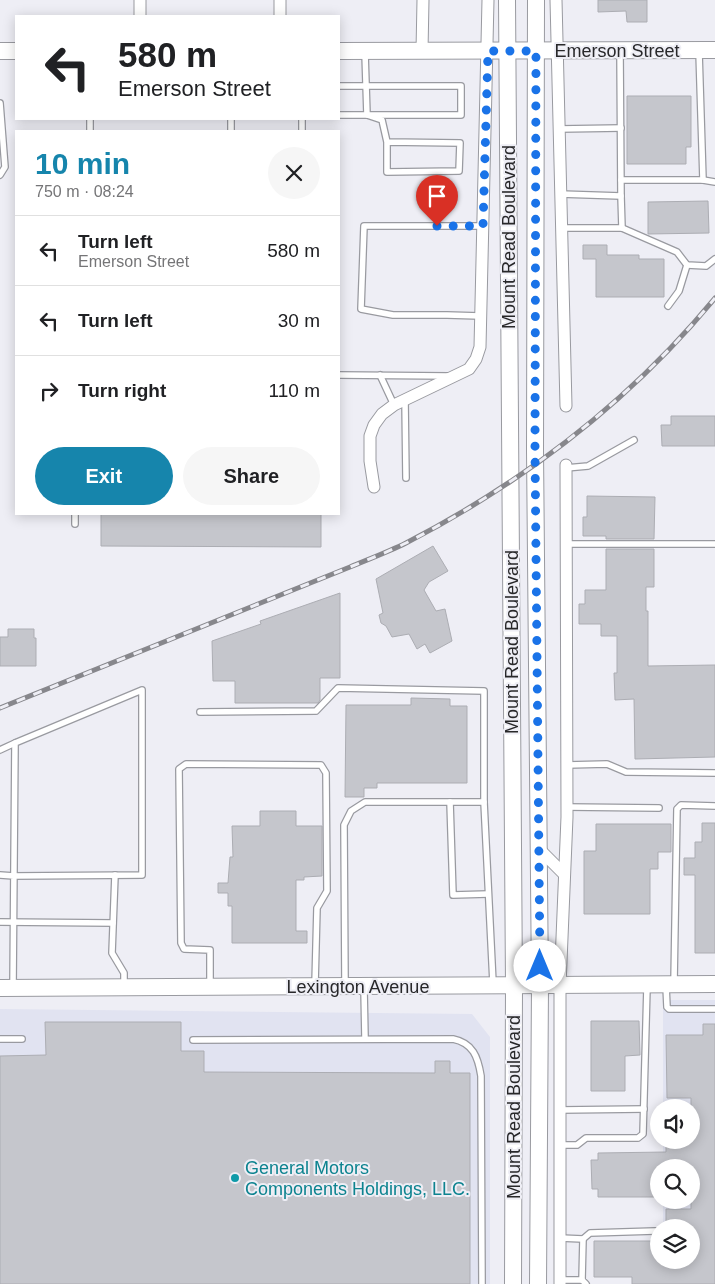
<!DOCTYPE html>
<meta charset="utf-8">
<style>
:root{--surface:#fff;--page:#f6f6f6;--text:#202124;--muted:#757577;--line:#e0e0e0;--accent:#1685ac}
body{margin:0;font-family:Arial,sans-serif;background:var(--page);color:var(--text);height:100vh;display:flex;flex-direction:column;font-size:19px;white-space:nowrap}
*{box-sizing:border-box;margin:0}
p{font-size:16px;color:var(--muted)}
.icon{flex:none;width:28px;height:28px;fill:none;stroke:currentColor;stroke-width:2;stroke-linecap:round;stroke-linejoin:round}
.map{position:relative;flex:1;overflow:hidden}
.drawer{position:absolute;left:15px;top:130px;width:325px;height:385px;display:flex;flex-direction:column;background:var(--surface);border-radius:0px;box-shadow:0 2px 12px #0003}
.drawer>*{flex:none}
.banner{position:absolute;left:15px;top:15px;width:325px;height:105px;border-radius:0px;box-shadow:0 2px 12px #0003;background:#fff;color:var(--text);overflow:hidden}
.tools{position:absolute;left:650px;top:1099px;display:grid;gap:10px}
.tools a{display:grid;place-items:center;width:50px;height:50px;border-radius:50%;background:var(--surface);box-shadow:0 2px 12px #0003;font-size:25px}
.pin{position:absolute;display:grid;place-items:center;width:42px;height:42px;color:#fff;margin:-51px -21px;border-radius:50% 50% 50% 0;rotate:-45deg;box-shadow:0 0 5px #0007}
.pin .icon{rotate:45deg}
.me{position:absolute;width:55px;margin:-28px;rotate:0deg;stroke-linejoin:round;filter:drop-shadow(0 0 4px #0008)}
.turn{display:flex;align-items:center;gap:18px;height:105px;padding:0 20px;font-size:22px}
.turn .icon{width:65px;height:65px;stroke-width:2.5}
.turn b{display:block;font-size:35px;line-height:42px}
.round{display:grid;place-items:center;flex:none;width:52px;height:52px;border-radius:26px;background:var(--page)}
.overview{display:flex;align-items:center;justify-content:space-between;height:85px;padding:0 20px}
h1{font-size:30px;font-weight:600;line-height:38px;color:var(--accent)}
.cta{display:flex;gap:10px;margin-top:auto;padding:10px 20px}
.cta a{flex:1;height:58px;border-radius:30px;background:var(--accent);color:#fff;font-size:20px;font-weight:600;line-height:58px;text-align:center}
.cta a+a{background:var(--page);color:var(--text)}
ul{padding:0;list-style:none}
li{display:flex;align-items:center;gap:15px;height:70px;padding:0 20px;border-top:1px solid var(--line)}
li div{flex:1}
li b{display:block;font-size:19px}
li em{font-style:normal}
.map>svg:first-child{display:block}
</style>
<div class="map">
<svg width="715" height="1284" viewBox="0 0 715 1284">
<rect width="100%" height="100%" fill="#eeeef5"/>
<!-- built -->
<g fill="#e1e3f1">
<path d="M 663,1000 L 715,1000 L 715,1284 L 691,1260 L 691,1228 L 663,1227 L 663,1200 L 691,1200 L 691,1168 L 663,1167 L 663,1140 L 691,1140 L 691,1108 L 663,1107 Z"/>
<path d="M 0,1009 L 472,1014 L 490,1037 L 490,1284 L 0,1284 Z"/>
</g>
<!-- building -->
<g fill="#c5c6cc" stroke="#acadb3">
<path d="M 598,0 L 647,0 L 647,22 L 627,22 L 626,11 L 598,12 Z"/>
<path d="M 627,96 L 691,96 L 691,147 L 686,147 L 686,164 L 627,164 Z"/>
<path d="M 708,201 L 709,233 L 648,234 L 648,202 Z"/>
<path d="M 583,245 L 607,245 L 607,255 L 639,255 L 639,259 L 664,259 L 664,297 L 596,297 L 596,259 L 583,259 Z"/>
<path d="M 671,416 L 715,416 L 715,446 L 662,446 L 661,425 L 671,425 Z"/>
<path d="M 587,496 L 655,497 L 654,539 L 606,539 L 606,536 L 583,536 L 583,517 L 587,517 Z"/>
<path d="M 101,514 L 321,514 L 321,547 L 101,546 Z"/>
<path d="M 433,546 L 448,571 L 429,582 L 424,590 L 436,611 L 445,609 L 452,641 L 430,653 L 425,644 L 417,649 L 409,634 L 392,637 L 386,626 L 381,623 L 379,615 L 383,613 L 376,579 Z"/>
<path d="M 606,549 L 654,549 L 654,587 L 646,587 L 646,611 L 648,611 L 648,666 L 715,665 L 715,757 L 635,759 L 634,699 L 615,700 L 614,673 L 617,673 L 617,636 L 601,636 L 601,624 L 579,624 L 579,604 L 585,604 L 585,590 L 606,590 Z"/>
<path d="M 340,593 L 340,678 L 320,678 L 320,700 L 318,703 L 235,703 L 235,681 L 213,681 L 212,641 L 261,624 L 260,621 Z"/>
<path d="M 8,629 L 34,629 L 34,638 L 36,638 L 36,666 L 0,666 L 0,637 L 8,637 Z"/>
<path d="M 411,698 L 450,699 L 450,706 L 467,706 L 467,783 L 377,783 L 377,788 L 364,788 L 364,797 L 345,797 L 346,705 L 411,705 Z"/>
<path d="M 260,811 L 296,811 L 296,826 L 322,826 L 322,876 L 304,877 L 304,880 L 296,880 L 296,931 L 307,931 L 307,943 L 232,943 L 232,906 L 228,906 L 228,893 L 218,893 L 218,883 L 228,883 L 230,857 L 233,857 L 232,826 L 260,826 Z"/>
<path d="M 702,823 L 715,823 L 715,953 L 695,953 L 695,875 L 684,875 L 684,858 L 695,858 L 695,842 L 702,842 Z"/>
<path d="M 596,824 L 671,824 L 671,852 L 658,852 L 658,869 L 650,869 L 650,914 L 584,914 L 584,851 L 596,851 Z"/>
<path d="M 591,1021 L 639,1021 L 640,1055 L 625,1056 L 625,1091 L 591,1091 Z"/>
<path d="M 45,1022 L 181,1022 L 181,1051 L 204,1051 L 204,1072 L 435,1073 L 435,1061 L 450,1061 L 450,1073 L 470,1073 L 470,1284 L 0,1284 L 0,1056 L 46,1055 Z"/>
<path d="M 703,1024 L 715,1024 L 715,1284 L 632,1284 L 632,1277 L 594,1277 L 594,1241 L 658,1241 L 658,1260 L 691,1260 L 691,1228 L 666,1228 L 666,1209 L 691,1209 L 691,1168 L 657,1168 L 657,1197 L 598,1197 L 598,1189 L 592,1189 L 591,1160 L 598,1160 L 598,1153 L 666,1152 L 666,1140 L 691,1140 L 691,1098 L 667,1098 L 666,1035 L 703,1035 Z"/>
</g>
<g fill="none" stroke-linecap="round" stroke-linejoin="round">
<defs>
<g id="lane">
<path d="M 699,52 L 703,180"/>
<path d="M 365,53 L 367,115 L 382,120 L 387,142 L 387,172 L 459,171 L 460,143 L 387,142"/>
<path d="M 339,86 L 461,86 L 461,115 L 339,115"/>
<path d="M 0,103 L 5,167 L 0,175"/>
<path d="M 90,119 L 90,131"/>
<path d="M 559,129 L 621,128"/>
<path d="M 231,131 L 231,119"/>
<path d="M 302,131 L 302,119"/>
<path d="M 621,180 L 703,180 L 715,182"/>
<path d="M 560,194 L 621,196 L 620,51"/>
<path d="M 561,228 L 622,228 L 621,196"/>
<path d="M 622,228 L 677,252 L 687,265 L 706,266 L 715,259"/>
<path d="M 668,306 L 679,291 L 687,265"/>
<path d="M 480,316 L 447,315 L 393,315 L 361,309 L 364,226 L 483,226"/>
<path d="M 339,375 L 448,376"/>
<path d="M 380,375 L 394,405"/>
<path d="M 405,400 L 406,478"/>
<path d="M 566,468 L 588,466 L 634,440"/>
<path d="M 75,514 L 75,524"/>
<path d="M 566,544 L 715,544"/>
<path d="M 200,712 L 316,711 L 338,688 L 484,691 L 484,802"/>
<path d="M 0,750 L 15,743"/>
<path d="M 567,765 L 607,764 L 626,772 L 715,773"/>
<path d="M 450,802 L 453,895 L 488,894"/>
<path d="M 567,807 L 659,808"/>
<path d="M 0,875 L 14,876 L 142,875 L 142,690 L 15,743 C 14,824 14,905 13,986"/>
<path d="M 115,875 L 112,953 L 124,973 L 124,985"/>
<path d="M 0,922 L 113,923"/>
<path d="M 674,982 L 677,809 L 681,805 L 715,806"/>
<path d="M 345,984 L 344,825 L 351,811 L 365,802 L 484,802 L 493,983"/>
<path d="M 210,985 L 210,950 L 184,949 L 181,943 L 179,769 L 186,764 L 321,765 L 326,773 L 327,891 L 317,908 L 315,984"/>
<path d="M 666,986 L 667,1007 L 669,1009 L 715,1009"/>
<path d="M 364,989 L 365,1038"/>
<path d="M 0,1039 L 22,1039"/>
<path d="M 193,1040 L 453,1039 C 473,1043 478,1057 481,1076 L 482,1284"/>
<path d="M 560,1110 L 644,1109"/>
<path d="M 560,1145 L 577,1145 L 586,1138 L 638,1138 L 643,1134 L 647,987"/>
<path d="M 560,1238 L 583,1239"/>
<path d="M 560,1280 L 582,1280"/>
<path d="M 586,1284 L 582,1280 L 583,1239 L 590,1233 L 655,1231"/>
</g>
<g id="street">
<path d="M 556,0 L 566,406"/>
<path d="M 140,16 L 140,0"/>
<path d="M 280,16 L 280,0"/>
<path d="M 422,51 L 423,0"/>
<path d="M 374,487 L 370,461 L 370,436 L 374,425 L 382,414 L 394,405 L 469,369 L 476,359 L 480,347 L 488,0"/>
<path d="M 539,849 L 564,874"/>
<path d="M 560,1284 L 560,986 L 567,817 L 566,465"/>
</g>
<g id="secondary">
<path d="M 507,0 L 514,986 L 513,1284"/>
<path d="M 536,0 L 535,451 L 540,986 L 538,1284"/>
<path d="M 0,51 L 16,51"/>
<path d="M 339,51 L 715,50"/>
<path d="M 0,988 L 715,984"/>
</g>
</defs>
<!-- lane casing -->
<use href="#lane" stroke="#999aa0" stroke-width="8"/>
<!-- street casing -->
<use href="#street" stroke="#999aa0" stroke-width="13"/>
<!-- secondary casing -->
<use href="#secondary" stroke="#999aa0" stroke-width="18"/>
<!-- lane -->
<use href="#lane" stroke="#fff" stroke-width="5.5"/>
<!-- street -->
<use href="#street" stroke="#fff" stroke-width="11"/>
<!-- secondary -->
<use href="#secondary" stroke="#fff" stroke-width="16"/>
<defs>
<path id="rail" d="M 0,708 L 350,567 C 369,559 388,552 406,543 C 524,482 630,401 715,298"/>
</defs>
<!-- rail casing -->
<use href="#rail" stroke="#87878c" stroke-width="5"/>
<!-- rail -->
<use href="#rail" stroke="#eeeef5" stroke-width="3" stroke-dasharray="9" stroke-linecap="butt"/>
</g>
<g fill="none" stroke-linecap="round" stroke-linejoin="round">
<!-- route -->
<path stroke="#1a73e8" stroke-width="9" stroke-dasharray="0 16.2" d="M 437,226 L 483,226 L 488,51 L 536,51 L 535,451 L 540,966"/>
</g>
<!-- markers -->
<circle fill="#0f9aa8" stroke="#eeeef5" stroke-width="2" cx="235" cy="1178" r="5"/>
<g text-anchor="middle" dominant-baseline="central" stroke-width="4" stroke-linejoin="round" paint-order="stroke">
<!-- street labels -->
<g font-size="18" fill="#28282a" stroke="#eeeef5">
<text x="617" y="51">Emerson Street</text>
<text transform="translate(509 237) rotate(-90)">Mount Read Boulevard</text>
<text transform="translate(512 642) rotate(-90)">Mount Read Boulevard</text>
<text x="358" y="987">Lexington Avenue</text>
<text transform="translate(514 1107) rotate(-90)">Mount Read Boulevard</text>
</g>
<!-- culture labels -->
<g font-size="18" fill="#0d838f" stroke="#eeeef5" text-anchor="start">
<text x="245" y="1168">General Motors<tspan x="245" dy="21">Components Holdings, LLC.</tspan></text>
</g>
</g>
</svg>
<div class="tools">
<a><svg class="icon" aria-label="sound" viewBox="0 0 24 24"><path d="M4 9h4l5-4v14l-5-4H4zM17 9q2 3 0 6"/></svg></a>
<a><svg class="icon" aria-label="search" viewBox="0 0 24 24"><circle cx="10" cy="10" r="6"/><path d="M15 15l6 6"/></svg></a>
<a><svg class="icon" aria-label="layers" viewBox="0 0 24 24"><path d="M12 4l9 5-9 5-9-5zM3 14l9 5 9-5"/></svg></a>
</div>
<div class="pin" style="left:437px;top:226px;background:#d93025"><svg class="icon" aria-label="arrive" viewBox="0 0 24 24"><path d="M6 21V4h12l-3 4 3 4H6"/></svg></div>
<svg class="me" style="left:540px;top:966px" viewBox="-20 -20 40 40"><circle r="19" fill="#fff"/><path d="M0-13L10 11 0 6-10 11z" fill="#1a73e8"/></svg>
<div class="banner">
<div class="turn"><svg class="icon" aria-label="left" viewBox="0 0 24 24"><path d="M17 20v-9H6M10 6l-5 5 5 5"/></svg><div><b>580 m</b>Emerson Street</div></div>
</div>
<section class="drawer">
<div class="overview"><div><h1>10 min</h1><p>750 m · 08:24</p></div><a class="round"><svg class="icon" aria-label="close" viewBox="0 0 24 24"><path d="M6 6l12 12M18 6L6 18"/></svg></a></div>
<ul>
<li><svg class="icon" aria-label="left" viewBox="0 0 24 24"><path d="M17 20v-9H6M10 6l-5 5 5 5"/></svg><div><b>Turn left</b><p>Emerson Street</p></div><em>580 m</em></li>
<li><svg class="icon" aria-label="left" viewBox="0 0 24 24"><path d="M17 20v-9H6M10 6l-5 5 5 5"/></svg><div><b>Turn left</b></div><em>30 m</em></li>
<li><svg class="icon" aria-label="right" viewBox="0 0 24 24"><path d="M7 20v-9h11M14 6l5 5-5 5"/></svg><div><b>Turn right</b></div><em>110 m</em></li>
</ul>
<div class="cta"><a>Exit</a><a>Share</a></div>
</section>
</div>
